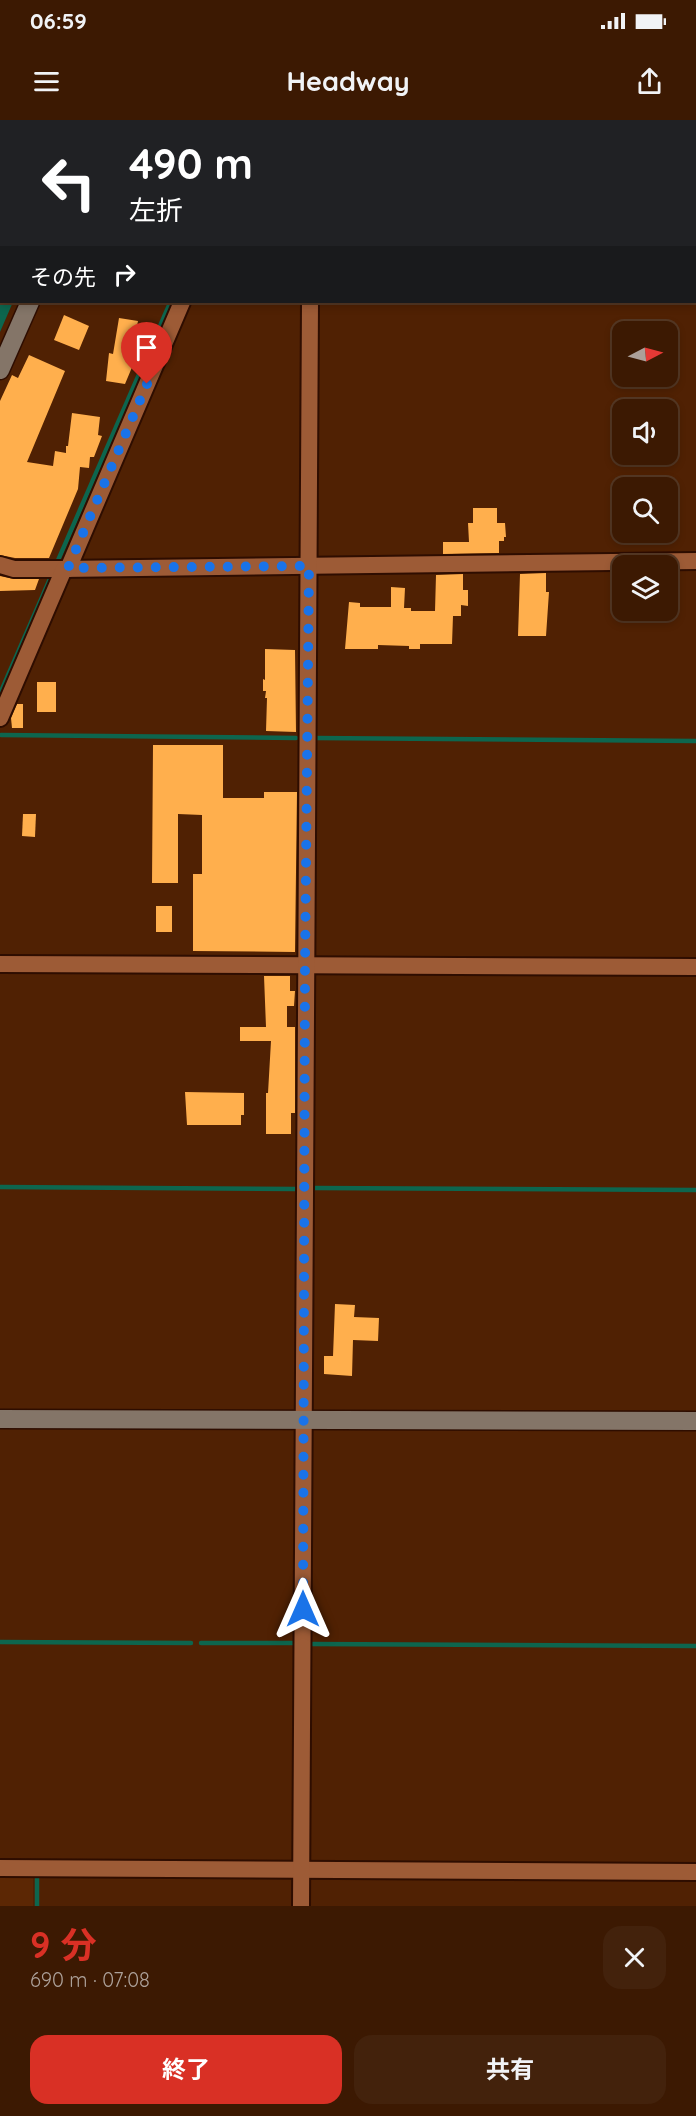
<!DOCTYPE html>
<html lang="ja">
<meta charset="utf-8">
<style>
:root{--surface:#3c1902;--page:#43220c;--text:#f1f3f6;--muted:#aca099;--line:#553824;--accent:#d93025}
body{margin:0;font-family:Quicksand,"Noto Sans JP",sans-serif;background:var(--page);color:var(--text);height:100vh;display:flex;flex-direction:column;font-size:22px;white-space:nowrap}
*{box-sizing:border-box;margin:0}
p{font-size:20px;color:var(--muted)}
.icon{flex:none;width:33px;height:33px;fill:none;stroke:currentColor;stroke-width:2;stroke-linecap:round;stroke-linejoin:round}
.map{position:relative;height:1786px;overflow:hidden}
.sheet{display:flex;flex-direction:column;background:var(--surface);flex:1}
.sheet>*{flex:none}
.hud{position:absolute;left:0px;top:0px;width:696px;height:183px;box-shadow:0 3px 9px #0003,0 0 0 2px var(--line);background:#202124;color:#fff;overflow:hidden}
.needle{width:39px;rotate:84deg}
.buttons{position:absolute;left:612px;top:201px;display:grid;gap:12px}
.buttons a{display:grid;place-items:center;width:66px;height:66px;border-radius:12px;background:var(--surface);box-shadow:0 3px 9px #0003,0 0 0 2px var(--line);font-size:30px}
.pin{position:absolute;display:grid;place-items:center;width:51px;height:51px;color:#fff;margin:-62px -26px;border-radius:50% 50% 50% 0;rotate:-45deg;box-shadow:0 0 6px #0007}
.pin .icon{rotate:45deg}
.me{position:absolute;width:66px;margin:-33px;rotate:0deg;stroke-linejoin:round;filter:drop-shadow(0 0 4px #0008)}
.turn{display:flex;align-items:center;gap:21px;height:126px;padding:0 30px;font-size:27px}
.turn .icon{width:78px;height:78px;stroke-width:2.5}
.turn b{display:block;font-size:42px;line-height:51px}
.then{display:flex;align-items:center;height:57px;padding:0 30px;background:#0003;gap:12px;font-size:22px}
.round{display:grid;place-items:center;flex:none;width:63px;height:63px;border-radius:18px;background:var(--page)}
.overview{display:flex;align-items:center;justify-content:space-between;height:102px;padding:0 30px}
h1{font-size:36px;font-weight:700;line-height:45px;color:var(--accent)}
.action{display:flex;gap:12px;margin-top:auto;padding:12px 30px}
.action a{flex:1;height:69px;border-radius:18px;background:var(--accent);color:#fff;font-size:24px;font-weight:700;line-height:69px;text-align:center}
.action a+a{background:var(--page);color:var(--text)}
.status{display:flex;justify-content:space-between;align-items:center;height:42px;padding:0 30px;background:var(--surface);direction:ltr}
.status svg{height:16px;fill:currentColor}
header{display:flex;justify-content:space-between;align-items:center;height:78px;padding:0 30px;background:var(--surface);font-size:27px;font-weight:700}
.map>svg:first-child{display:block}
</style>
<div class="status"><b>06:59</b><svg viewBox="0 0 49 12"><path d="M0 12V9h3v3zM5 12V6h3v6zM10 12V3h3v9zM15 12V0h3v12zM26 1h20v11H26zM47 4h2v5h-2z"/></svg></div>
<header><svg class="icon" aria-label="menu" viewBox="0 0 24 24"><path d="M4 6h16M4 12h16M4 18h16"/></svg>Headway<svg class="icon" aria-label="share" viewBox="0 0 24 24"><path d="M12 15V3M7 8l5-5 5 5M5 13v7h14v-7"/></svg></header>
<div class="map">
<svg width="696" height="1786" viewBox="0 0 696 1786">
<rect width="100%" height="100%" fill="#502103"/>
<!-- built -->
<path fill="#5c2704" d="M 0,1756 L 33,1757 L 33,1786 L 0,1786 Z"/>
<!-- water -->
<g fill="#0d664e">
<path d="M 0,0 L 93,0 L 2,2 L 2,182 L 13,182 L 0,212 Z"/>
<path d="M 168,182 L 173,182 L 0,579 L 0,568 Z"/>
</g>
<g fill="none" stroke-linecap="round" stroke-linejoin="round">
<!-- stream -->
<g stroke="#0d664e" stroke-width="4.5">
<path d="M 694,172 L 696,172"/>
<path d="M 1,615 L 296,618"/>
<path d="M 315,618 L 696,621"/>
<path d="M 0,1067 L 296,1069"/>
<path d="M 314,1068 L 696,1070"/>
<path d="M 0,1522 L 191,1523"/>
<path d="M 201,1523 L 293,1523"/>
<path d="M 310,1524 L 696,1526"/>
<path d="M 37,1786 L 37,1758"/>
</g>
</g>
<!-- building -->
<g fill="#ffaf4d">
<path d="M 64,195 L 89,206 L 79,230 L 54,220 Z"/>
<path d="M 119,198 L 138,201 L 136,211 L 142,212 L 138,233 L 125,264 L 106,261 L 109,233 L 113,234 Z"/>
<path d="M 29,235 L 65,251 L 27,342 L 53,346 L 55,331 L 66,333 L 66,326 L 68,326 L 72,293 L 100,297 L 98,315 L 102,316 L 94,337 L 90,337 L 89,348 L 80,347 L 78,369 L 49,438 L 15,438 L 0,435 L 0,281 L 12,255 L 18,258 Z"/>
<path d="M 473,388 L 497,388 L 497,403 L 505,403 L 506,417 L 504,417 L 504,421 L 499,421 L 499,433 L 443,434 L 443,422 L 469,422 L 468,403 L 473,403 Z"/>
<path d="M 546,453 L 546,472 L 549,472 L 546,516 L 518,516 L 520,454 Z"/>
<path d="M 463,454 L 463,470 L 468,470 L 468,486 L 461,485 L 461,496 L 453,496 L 452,524 L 420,524 L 420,529 L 409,529 L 409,526 L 378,525 L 378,529 L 345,529 L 349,482 L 360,483 L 360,487 L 391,487 L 391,467 L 405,468 L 404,488 L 411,488 L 411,491 L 435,491 L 436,455 Z"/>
<path d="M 0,456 L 14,459 L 39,459 L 35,470 L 0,471 Z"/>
<path d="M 265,529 L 295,530 L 296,612 L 266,611 L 267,578 L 265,578 L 266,571 L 263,571 L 263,559 L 265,560 Z"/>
<rect x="37" y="562" width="19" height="30"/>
<path d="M 17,584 L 23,584 L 23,608 L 12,608 L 11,598 Z"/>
<path d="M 153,625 L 223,625 L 223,678 L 264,678 L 264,672 L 297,672 L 295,832 L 193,831 L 193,754 L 202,754 L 202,695 L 178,694 L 178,763 L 152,763 Z"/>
<path d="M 23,694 L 36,694 L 35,717 L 22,716 Z"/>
<rect x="156" y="786" width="16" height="26"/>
<path d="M 264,856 L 290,856 L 290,871 L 295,871 L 294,886 L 287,886 L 287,907 L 295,907 L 295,993 L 291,993 L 291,1014 L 266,1014 L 266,973 L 268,973 L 271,921 L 240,921 L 240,907 L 266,907 Z"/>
<path d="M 185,972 L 244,973 L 244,995 L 241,995 L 241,1005 L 187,1005 Z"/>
<path d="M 335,1184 L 355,1185 L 354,1197 L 379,1198 L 378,1221 L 353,1220 L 352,1256 L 324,1254 L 324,1236 L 333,1236 Z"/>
</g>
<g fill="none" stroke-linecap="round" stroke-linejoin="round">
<defs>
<g id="street">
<path d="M 258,2 L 259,0"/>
<path d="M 310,2 L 310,0"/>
<path d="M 0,445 L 14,449 L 61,449 L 696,441"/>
<path d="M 68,449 L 182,182"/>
<path d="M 0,598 L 64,449"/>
<path d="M 0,844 L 696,847"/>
<path d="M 0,1748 L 696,1752"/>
<path d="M 301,1786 L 310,182"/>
</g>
<g id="secondary">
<path d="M 109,2 L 109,0"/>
<path d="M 0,250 L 30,182"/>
<path d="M 0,1299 L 696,1301"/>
</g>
</defs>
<!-- street casing -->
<use href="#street" stroke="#2e0d00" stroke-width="20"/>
<!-- secondary casing -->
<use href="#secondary" stroke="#2e0d00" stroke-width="21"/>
<!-- street -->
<use href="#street" stroke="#9d5b36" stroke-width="16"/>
<!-- secondary -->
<use href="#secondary" stroke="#847568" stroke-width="18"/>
</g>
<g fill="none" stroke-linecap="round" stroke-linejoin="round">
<!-- route -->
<path stroke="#1a73e8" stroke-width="10" stroke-dasharray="0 18" d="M 147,264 L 68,448 L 309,446 L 305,845 L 303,1489"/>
</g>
</svg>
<div class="buttons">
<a><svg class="needle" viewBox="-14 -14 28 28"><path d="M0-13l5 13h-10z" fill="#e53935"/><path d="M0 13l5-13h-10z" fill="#aca099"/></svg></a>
<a><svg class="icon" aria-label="sound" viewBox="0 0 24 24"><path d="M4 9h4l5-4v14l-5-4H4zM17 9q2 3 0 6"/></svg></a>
<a><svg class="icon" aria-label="search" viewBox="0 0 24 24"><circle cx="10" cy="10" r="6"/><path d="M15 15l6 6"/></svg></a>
<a><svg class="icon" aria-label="layers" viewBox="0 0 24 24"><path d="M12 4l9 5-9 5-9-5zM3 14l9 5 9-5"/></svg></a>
</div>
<div class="pin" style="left:147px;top:264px;background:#d93025"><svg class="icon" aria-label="arrive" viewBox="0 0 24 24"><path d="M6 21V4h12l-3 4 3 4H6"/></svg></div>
<svg class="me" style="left:303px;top:1489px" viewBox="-20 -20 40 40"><path d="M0-17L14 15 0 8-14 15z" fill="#1a73e8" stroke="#fff" stroke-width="4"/></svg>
<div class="hud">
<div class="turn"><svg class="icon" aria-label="left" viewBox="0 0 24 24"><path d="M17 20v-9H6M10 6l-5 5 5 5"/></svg><div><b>490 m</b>左折</div></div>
<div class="then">その先<svg class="icon" aria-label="right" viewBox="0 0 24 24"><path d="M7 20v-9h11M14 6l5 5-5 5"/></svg></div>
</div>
</div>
<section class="sheet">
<div class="overview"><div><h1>9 分</h1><p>690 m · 07:08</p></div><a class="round"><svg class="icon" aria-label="close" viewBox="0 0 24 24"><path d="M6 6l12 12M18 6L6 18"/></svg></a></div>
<div class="action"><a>終了</a><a>共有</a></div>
</section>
